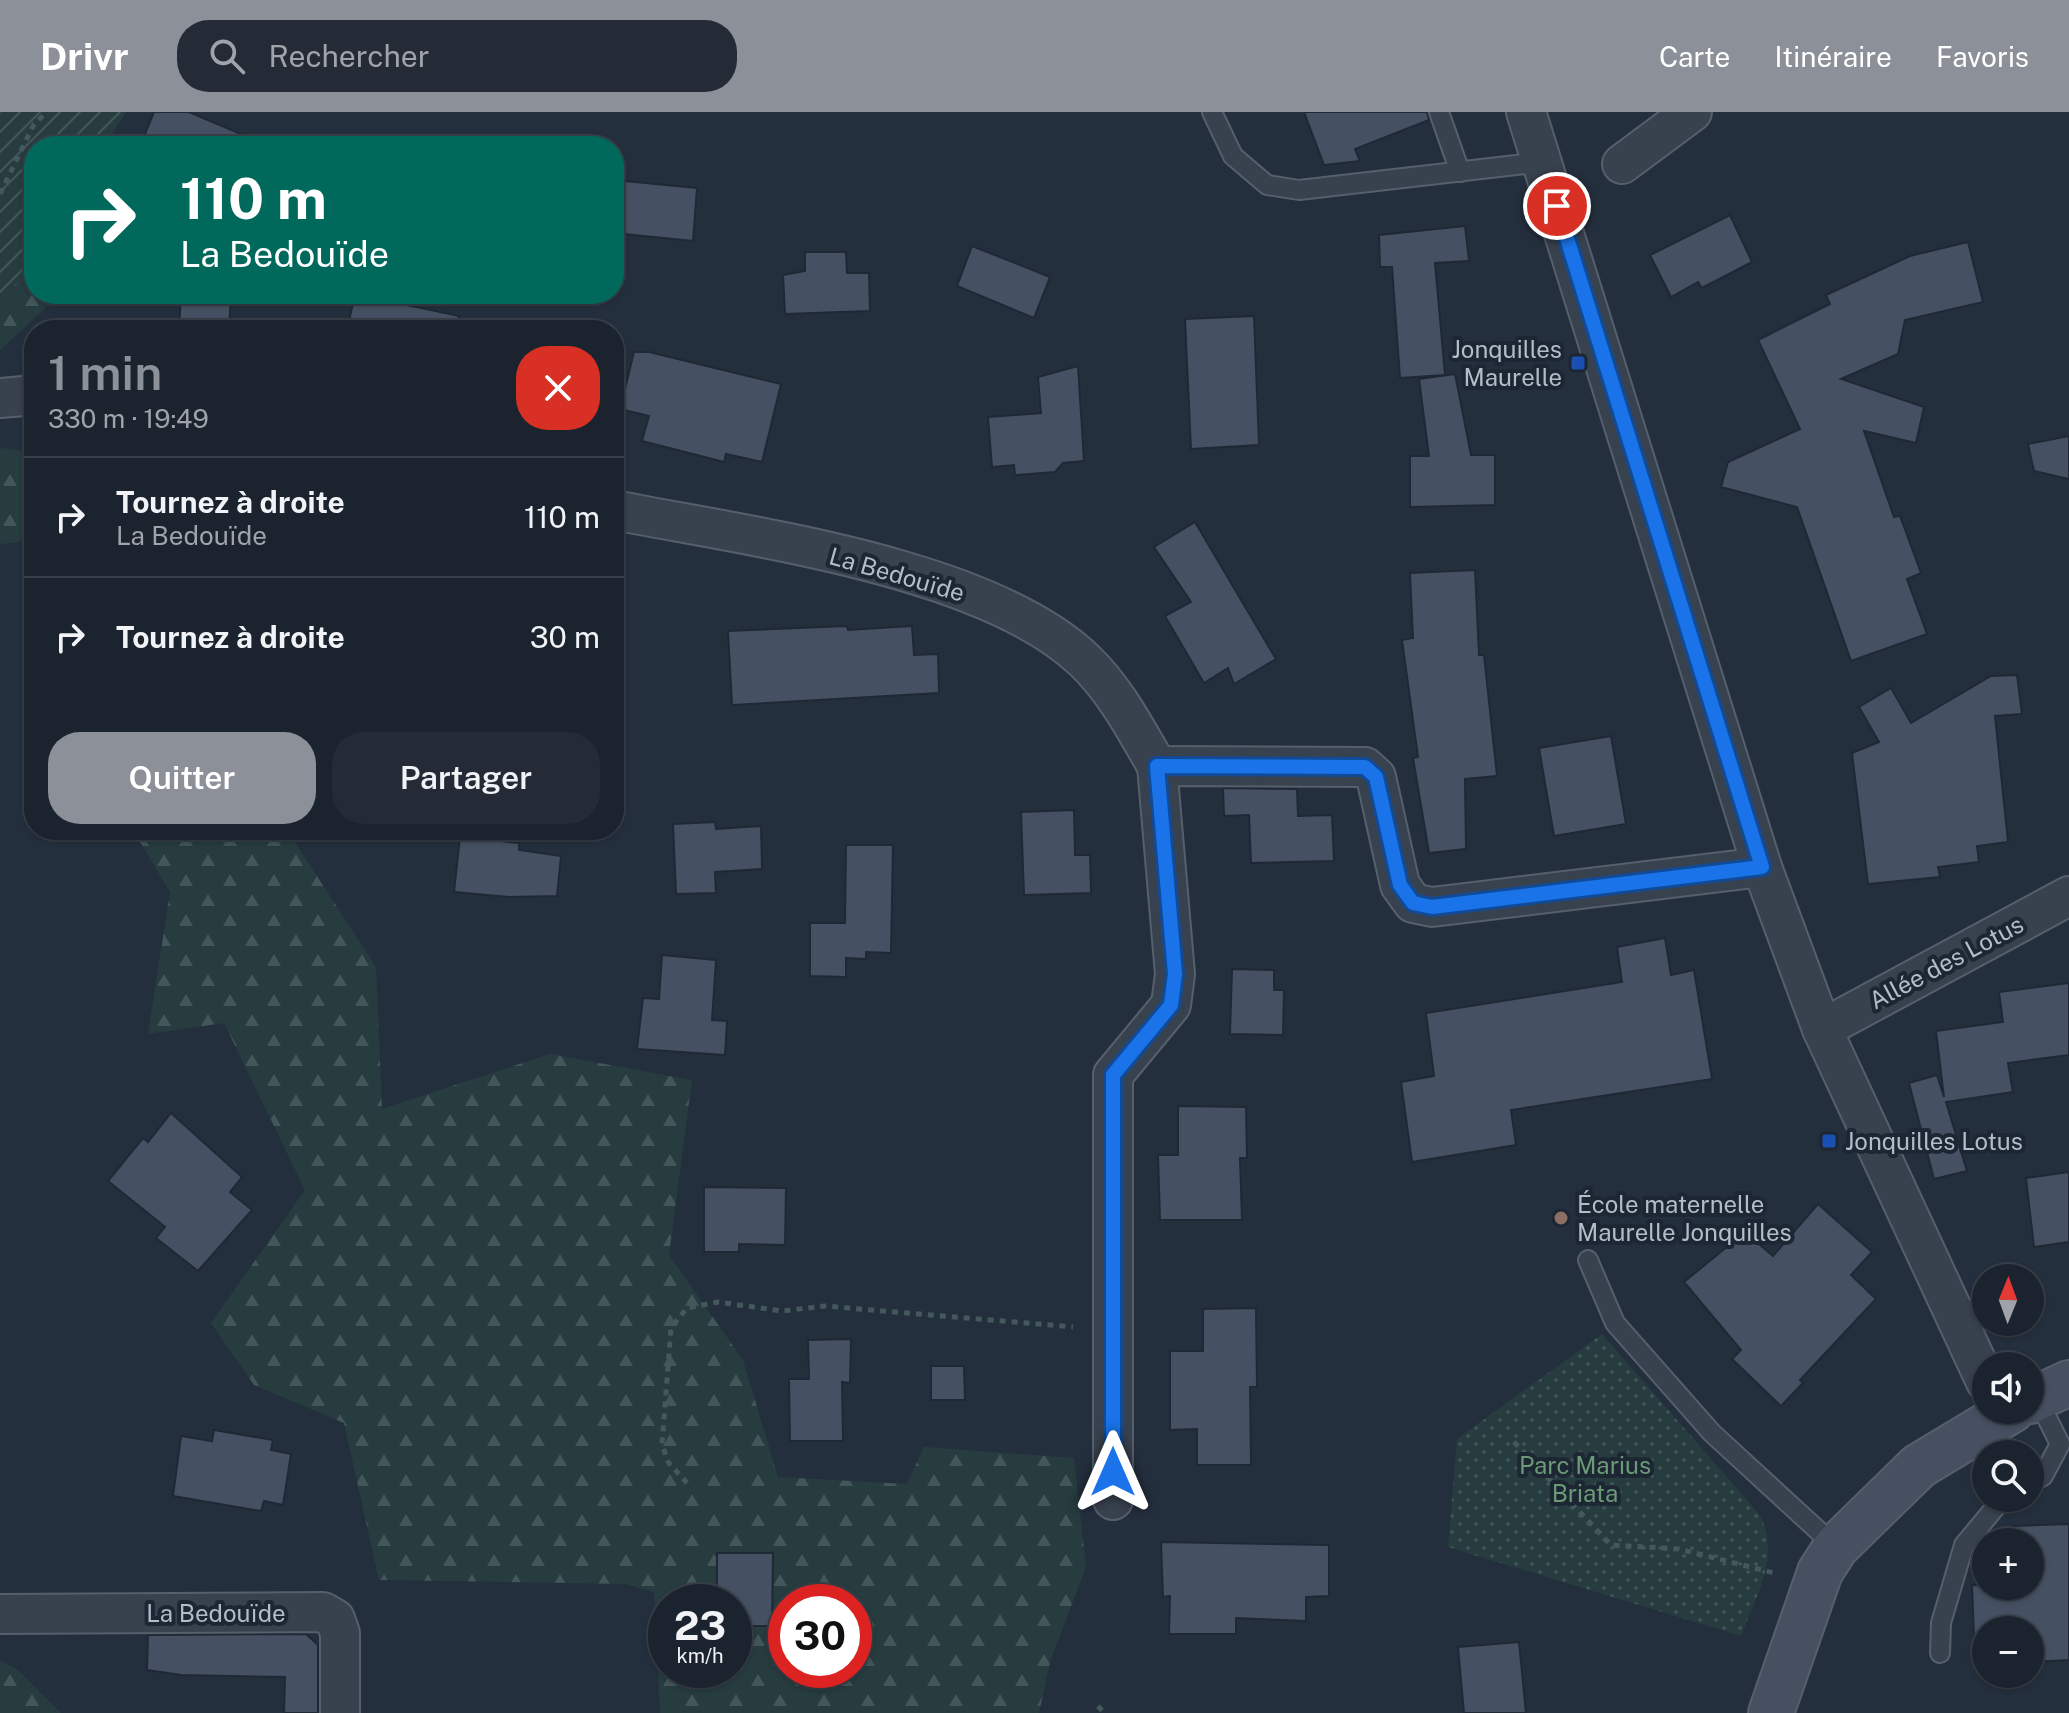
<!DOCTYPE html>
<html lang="fr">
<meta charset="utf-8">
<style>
:root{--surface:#1b232e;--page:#242b36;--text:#f1f3f6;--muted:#a0a4aa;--line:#39404a;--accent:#8c9099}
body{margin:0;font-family:"Public Sans",sans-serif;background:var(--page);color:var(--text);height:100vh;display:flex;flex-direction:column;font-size:30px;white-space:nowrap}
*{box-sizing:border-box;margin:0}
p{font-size:26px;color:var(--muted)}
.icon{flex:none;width:44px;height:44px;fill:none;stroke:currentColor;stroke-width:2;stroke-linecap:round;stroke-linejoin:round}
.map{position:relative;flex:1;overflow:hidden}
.sheet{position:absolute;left:24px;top:208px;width:600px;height:520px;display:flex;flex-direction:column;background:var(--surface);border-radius:32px;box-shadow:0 2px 6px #0004,0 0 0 2px var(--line)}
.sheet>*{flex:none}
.hud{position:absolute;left:24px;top:24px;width:600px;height:168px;border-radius:32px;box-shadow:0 2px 6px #0004,0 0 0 2px var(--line);background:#00695c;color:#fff;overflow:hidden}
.needle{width:52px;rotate:1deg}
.buttons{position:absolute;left:1972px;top:1152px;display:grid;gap:16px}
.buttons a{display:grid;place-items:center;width:72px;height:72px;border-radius:50%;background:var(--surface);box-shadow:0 2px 6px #0004,0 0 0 2px var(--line);font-size:40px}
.speed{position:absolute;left:648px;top:1472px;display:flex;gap:16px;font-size:40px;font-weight:700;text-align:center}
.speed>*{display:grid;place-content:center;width:104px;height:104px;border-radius:50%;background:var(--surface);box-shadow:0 2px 6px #0004,0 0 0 2px var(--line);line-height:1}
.speed small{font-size:20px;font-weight:400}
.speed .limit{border:12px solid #d22;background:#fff;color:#111}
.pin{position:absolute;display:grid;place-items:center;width:68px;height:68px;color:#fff;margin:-34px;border:4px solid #fff;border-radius:50%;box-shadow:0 2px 8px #0007}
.me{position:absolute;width:88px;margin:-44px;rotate:0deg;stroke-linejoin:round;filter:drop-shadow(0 0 6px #0008)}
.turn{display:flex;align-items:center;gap:28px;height:168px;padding:0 24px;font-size:36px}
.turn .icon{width:104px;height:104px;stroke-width:2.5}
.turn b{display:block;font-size:56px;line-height:68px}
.round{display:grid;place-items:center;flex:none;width:84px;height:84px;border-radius:32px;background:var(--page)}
.overview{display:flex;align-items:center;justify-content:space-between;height:136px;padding:0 24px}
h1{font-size:48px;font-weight:600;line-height:60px;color:var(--accent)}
.action{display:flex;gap:16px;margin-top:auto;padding:16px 24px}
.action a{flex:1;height:92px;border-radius:32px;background:var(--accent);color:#fff;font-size:32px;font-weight:600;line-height:92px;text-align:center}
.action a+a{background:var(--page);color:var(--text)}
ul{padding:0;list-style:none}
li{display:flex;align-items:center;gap:24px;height:120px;padding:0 24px;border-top:2px solid var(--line)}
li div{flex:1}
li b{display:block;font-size:30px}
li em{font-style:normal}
header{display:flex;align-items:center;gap:48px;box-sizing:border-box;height:112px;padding:0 40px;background:var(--accent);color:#fff}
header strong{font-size:38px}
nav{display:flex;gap:44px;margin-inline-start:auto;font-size:28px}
.search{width:560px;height:72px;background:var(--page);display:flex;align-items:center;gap:20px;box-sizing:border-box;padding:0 28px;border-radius:32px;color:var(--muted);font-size:30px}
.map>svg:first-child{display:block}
</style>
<header>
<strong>Drivr</strong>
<div class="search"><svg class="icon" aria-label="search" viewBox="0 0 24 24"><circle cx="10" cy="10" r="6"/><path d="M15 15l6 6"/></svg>Rechercher</div>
<nav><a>Carte</a><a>Itinéraire</a><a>Favoris</a></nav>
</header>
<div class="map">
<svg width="2069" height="1601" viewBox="0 0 2069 1601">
<defs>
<pattern id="forest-firs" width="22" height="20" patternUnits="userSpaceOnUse" patternTransform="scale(2)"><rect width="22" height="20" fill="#263c3f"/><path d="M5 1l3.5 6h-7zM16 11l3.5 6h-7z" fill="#435659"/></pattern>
<pattern id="park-dots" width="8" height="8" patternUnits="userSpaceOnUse" patternTransform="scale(2)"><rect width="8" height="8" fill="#263c3f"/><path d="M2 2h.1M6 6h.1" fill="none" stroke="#435659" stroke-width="1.8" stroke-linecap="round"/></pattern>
<pattern id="garden-furrows" width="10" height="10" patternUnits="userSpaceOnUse" patternTransform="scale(2)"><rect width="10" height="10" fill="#263c3f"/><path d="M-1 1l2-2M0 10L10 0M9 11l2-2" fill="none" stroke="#435659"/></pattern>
</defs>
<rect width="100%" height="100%" fill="#242f3e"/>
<!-- forest -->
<g fill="url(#forest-firs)" fill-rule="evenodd">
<path d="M 0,146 L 28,154 L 34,161 L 34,182 L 57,185 L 0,238 Z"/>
<path d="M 0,336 L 26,339 L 34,359 L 34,414 L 19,430 L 0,432 Z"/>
<path d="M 133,718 L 287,718 L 376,855 L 382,997 L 550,942 L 692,968 L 669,1143 L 743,1248 L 778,1365 L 907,1372 L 924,1335 L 1074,1346 L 1086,1455 L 1050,1550 L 1039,1601 L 660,1601 L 654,1480 L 626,1472 L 379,1468 L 344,1311 L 254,1273 L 211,1211 L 305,1078 L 224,911 L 148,922 L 170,780 ZM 666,1490 L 734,1490 L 734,1558 L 666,1558 ZM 786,1490 L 854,1490 L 854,1558 L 786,1558 Z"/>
<path d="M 0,1548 L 18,1558 L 61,1601 L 0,1601 Z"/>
</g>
<!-- park -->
<path fill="url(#park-dots)" d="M 1602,1222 L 1759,1402 C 1782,1442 1756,1484 1741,1524 L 1448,1435 L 1457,1327 Z"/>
<!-- garden -->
<path fill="url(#garden-furrows)" d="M 0,0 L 126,0 L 104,34 L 34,34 L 34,144 L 0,196 Z"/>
<!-- building -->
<g fill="#455162" stroke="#1f2835" stroke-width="2">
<path d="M 154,0 L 189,0 L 269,34 L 140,34 Z"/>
<path d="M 1304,0 L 1427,0 L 1429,8 L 1355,37 L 1360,49 L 1324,53 Z"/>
<path d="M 614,68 L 697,76 L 693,129 L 614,121 Z"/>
<path d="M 1730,103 L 1752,150 L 1702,176 L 1698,170 L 1671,185 L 1650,143 Z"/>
<path d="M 1465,114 L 1469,149 L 1435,151 L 1445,263 L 1400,266 L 1392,155 L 1380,155 L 1379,123 Z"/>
<path d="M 1968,130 L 1983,190 L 1905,208 L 1898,242 L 1841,267 L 1924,295 L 1916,331 L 1864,319 L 1894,405 L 1900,404 L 1921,461 L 1907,467 L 1927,522 L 1851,549 L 1797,395 L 1721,375 L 1728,350 L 1800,317 L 1758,228 L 1830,192 L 1826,183 L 1910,144 Z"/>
<path d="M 972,134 L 1050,165 L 1034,206 L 957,174 Z"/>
<path d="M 805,140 L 846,140 L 847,161 L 869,161 L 870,199 L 785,202 L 783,163 L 805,159 Z"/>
<path d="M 181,182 L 231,182 L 229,218 L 179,218 Z"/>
<path d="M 355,182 L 459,204 L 457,218 L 347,218 Z"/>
<path d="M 1254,204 L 1259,333 L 1191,337 L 1185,207 Z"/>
<path d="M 634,240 L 649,240 L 781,272 L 762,350 L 726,342 L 724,350 L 642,329 L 649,304 L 620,297 Z"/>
<path d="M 1078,254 L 1084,349 L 1063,351 L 1055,360 L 1015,363 L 1014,353 L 992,355 L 988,305 L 1041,301 L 1038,265 Z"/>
<path d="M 1455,262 L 1471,343 L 1495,343 L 1495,393 L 1410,395 L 1410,344 L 1429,344 L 1419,267 Z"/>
<path d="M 2069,324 L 2069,367 L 2034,359 L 2028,332 Z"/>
<path d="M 1195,410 L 1276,547 L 1234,572 L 1228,556 L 1204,571 L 1165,504 L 1191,490 L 1154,435 Z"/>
<path d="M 1475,458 L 1479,543 L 1484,543 L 1497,664 L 1465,667 L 1466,737 L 1429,741 L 1413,646 L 1418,645 L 1402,528 L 1413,526 L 1410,461 Z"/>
<path d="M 847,514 L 848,518 L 912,514 L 914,543 L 938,542 L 939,581 L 732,593 L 728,519 Z"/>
<path d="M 2017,563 L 2022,602 L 1995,604 L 2008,730 L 1977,734 L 1979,750 L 1938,755 L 1940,765 L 1868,772 L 1852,641 L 1879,630 L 1859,595 L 1891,576 L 1911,611 L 1991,564 Z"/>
<path d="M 1611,624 L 1626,712 L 1554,724 L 1539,636 Z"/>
<path d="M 1223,676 L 1297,677 L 1298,704 L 1332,703 L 1334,749 L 1251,751 L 1249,703 L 1224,704 Z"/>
<path d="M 1074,698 L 1075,743 L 1090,743 L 1091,781 L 1024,783 L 1021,700 Z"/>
<path d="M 715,710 L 716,717 L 761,714 L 762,757 L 715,760 L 716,781 L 676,782 L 673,712 Z"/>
<path d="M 460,725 L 519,731 L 519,738 L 561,744 L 557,784 L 509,785 L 454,780 Z"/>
<path d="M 846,733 L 893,733 L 891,841 L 866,840 L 866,847 L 846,846 L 846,865 L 810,864 L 810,811 L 845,811 Z"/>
<path d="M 1665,826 L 1671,863 L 1694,858 L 1712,967 L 1511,998 L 1516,1033 L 1412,1050 L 1401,970 L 1434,964 L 1426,901 L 1622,870 L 1617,835 Z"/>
<path d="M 662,843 L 716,848 L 712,908 L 727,909 L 725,943 L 637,937 L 643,886 L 659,887 Z"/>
<path d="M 1232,857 L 1274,858 L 1274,878 L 1284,878 L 1283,923 L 1230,922 Z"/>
<path d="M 2069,871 L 2069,943 L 2008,951 L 2013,980 L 1946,990 L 1967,1059 L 1934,1067 L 1909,971 L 1937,963 L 1944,985 L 1936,919 L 2003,910 L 1999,880 Z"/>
<path d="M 1178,994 L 1246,995 L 1247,1046 L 1240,1046 L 1242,1108 L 1160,1108 L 1158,1043 L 1178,1043 Z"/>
<path d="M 171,1001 L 242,1065 L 230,1080 L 252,1098 L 198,1159 L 156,1126 L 165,1115 L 108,1069 L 143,1026 L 148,1030 Z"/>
<path d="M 2069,1060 L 2069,1130 L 2034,1135 L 2026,1066 Z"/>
<path d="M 704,1075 L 786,1076 L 785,1133 L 739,1132 L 739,1140 L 704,1140 Z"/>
<path d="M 1818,1092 L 1872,1140 L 1851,1163 L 1876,1187 L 1800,1268 L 1803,1271 L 1781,1294 L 1732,1247 L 1741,1238 L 1684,1170 L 1745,1120 L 1773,1144 Z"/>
<path d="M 1256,1196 L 1257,1275 L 1250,1275 L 1251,1353 L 1197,1353 L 1197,1317 L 1170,1318 L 1170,1239 L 1203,1239 L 1203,1197 Z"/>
<path d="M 851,1227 L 850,1271 L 842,1270 L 843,1329 L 790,1329 L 789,1267 L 809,1267 L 808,1228 Z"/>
<path d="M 931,1254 L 964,1254 L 965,1288 L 931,1288 Z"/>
<path d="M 214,1318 L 273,1328 L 271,1338 L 291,1342 L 283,1393 L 264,1389 L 261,1399 L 173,1384 L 181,1324 L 212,1329 Z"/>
<path d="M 2069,1412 L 2069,1548 L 2030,1550 L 2030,1518 L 1986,1518 L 1986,1550 L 1975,1550 L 1972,1473 L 2030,1474 L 2030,1430 L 2014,1430 L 2013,1414 Z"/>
<path d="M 1161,1430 L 1329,1433 L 1329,1484 L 1306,1485 L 1306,1509 L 1236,1506 L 1236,1522 L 1169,1522 L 1170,1484 L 1163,1485 Z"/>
<path d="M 717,1441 L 773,1441 L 772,1514 L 734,1514 L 734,1490 L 717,1490 Z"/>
<path d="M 306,1522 L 318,1533 L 318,1601 L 284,1601 L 285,1565 L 181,1563 L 147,1558 L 148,1523 Z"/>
<path d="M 1519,1530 L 1526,1601 L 1464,1601 L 1458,1535 Z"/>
</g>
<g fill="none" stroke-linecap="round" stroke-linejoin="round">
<defs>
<g id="lane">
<path d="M 1212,0 L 1233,44 L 1267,73 L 1299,78 L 1542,50"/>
<path d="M 1439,0 L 1460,60"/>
<path d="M 1588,1148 L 1615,1211 L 1712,1321 L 1836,1435"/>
<path d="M 2030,1371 L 2043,1364 L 2060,1332 L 2037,1286"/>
<path d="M 1940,1541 L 1941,1511 L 1964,1433 L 2003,1386"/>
</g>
<g id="street">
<path d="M 1526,0 L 1762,755 L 1822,917 L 1986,1270"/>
<path d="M 1622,52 L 1692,0"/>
<path d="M 0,286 L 34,283"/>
<path d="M 614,398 C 746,424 988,455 1085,549 C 1116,579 1136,618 1157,654"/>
<path d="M 1822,917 L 2069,784"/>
<path d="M 1113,1388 L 1113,963 L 1171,893 L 1175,862 L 1157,654 L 1365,655 L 1376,665 L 1400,773 L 1413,791 L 1432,795 L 1762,755"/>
<path d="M 0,1502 L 323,1500 L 335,1507 L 340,1521 L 340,1601"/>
</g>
<g id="secondary">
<path d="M 2030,1289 L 2069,1271"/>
<path d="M 1771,1601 L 1820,1460 L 1836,1435 L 1919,1354 L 2012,1298"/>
</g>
</defs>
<!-- lane casing -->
<use href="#lane" stroke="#565f6c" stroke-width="22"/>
<!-- street casing -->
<use href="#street" stroke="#565f6c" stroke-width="42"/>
<!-- secondary casing -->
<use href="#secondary" stroke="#565f6c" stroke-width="48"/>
<!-- path -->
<g stroke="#44595c" stroke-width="5" stroke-dasharray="6 6" stroke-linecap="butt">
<path d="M 0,82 L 34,12 L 47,0"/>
<path d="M 1514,1330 L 1611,1433 L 1679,1437 L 1774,1461"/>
<path d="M 687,1371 L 668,1350 L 662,1332 L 671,1216 L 687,1196 L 718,1190 L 782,1199 L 825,1194 L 1073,1215"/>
<path d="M 1098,1594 L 1104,1601"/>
</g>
<!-- lane -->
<use href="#lane" stroke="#38414e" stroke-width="18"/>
<!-- street -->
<use href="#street" stroke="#38414e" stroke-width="38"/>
<!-- secondary -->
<use href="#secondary" stroke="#465061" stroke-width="44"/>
</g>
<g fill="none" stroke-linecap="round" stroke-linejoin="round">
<defs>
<path id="route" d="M 1113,1360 L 1113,963 L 1171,893 L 1175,862 L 1157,654 L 1365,655 L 1376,665 L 1400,773 L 1413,791 L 1432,795 L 1762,755 L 1557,94"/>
</defs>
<!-- route casing -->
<use href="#route" stroke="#114b97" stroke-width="20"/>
<!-- route -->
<use href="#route" stroke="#1a73e8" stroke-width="14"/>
</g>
<!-- markers -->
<g fill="#1a4fb4" stroke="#1d2633" stroke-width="3">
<rect x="1570" y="243" width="16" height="16" rx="4"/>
<rect x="1821" y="1021" width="16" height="16" rx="4"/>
</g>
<circle fill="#8d6e63" stroke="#1d2633" stroke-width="3" cx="1561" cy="1106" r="8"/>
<g text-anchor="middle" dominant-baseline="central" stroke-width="8" stroke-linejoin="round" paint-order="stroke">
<!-- poi labels -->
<g font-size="24" fill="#b4bcc9" stroke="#1d2633" text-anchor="start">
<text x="1562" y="237" text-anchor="end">Jonquilles<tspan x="1562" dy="28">Maurelle</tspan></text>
<text x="1845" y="1029">Jonquilles Lotus</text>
<text x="1577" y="1092">École maternelle<tspan x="1577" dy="28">Maurelle Jonquilles</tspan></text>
</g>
<!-- street labels -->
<g font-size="24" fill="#b4bcc9" stroke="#1d2633">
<text transform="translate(897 462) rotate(16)">La Bedouïde</text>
<text transform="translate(1946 850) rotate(-28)">Allée des Lotus</text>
<text x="216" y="1501">La Bedouïde</text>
</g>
<!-- park labels -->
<g font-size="24" fill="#6b9a76" stroke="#1d2633">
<text x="1585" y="1353">Parc Marius<tspan x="1585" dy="28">Briata</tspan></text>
</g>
</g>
</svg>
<div class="buttons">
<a><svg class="needle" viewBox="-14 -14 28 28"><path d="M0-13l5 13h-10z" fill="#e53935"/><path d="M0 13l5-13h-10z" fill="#a0a4aa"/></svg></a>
<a><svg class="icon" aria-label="sound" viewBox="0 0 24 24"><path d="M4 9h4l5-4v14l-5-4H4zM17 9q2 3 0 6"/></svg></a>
<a><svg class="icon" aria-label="search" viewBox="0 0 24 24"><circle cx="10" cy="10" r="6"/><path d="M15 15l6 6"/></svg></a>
<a>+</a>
<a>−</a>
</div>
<div class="speed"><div>23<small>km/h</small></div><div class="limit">30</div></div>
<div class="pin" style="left:1557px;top:94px;background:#d93025"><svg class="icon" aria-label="arrive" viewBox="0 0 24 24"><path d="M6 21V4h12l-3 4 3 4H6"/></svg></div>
<svg class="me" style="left:1113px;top:1360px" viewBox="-20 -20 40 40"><path d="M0-17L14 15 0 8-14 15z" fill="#1a73e8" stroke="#fff" stroke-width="4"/></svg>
<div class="hud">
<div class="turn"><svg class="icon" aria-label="right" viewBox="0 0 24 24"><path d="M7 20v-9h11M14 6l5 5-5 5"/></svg><div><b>110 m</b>La Bedouïde</div></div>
</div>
<section class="sheet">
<div class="overview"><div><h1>1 min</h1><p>330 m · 19:49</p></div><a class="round" style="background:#d93025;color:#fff"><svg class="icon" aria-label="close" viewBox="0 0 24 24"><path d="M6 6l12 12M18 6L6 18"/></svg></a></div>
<ul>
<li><svg class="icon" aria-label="right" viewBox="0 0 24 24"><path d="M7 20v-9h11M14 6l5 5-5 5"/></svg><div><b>Tournez à droite</b><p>La Bedouïde</p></div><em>110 m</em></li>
<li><svg class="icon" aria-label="right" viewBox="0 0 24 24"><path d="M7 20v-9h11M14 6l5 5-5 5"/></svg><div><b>Tournez à droite</b></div><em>30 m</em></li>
</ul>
<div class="action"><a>Quitter</a><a>Partager</a></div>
</section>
</div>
